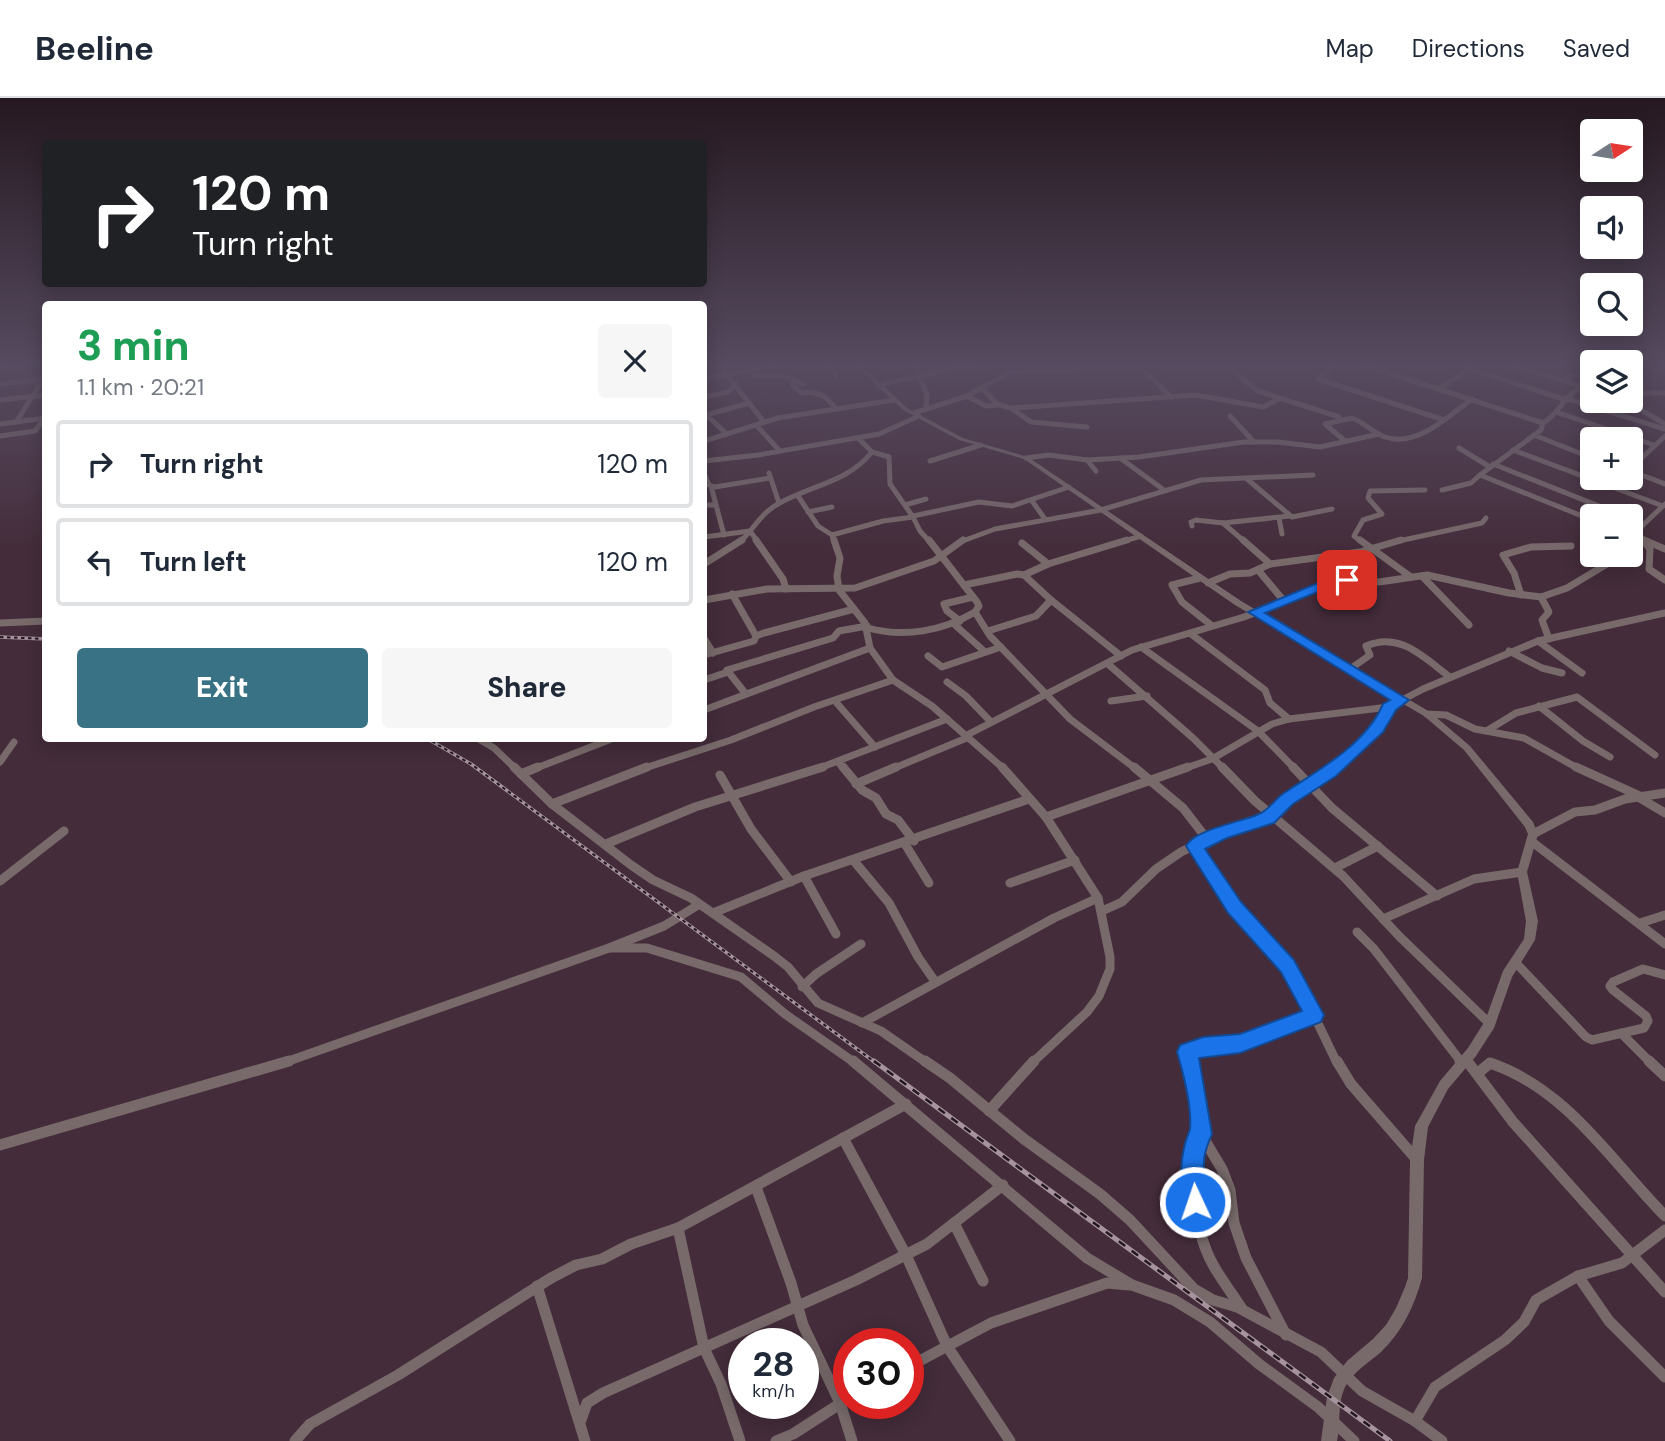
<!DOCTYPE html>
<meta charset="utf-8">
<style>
:root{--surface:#fff;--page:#f6f6f7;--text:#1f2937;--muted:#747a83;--line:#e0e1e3;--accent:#397185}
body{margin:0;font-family:"DM Sans",sans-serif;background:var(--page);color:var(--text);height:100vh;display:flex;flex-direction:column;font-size:26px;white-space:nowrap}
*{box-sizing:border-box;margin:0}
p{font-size:23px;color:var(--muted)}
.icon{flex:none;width:38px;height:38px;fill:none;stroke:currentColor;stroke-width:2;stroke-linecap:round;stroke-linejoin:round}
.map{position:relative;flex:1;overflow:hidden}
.sheet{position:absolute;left:42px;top:203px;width:665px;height:441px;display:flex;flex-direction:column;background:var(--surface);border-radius:7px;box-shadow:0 4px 18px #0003}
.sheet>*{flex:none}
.top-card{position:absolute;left:42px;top:42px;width:665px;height:147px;border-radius:7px;box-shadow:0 4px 18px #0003;background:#202124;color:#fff;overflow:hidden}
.needle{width:46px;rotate:78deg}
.controls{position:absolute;left:1580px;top:21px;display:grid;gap:14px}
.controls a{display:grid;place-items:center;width:63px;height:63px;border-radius:7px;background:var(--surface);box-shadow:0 4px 18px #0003;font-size:35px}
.speed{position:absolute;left:728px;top:1230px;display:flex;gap:14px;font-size:35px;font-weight:700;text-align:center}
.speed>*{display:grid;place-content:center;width:91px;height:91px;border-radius:50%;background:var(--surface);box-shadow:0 4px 18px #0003;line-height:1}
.speed small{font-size:18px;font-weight:400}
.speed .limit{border:10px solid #d22;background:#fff;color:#111}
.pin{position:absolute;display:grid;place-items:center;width:60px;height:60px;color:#fff;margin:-30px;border-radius:14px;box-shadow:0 4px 10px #0006}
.me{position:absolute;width:77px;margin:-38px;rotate:357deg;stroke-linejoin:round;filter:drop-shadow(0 0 5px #0008)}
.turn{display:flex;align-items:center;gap:24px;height:147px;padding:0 35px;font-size:32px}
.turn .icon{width:91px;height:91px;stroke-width:2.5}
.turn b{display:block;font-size:49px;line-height:60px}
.round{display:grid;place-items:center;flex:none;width:74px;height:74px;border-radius:7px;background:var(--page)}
.summary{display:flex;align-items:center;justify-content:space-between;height:119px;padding:0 35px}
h1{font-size:42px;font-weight:800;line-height:52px;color:#1e9e55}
.primary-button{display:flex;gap:14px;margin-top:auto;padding:14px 35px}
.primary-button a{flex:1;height:80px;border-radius:7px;background:var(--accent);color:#fff;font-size:28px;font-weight:800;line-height:80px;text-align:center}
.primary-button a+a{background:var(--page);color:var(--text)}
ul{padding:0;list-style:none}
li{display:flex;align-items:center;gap:21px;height:88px;margin:0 14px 10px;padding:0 21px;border:4px solid var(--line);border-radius:7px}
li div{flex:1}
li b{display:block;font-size:26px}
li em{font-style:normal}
header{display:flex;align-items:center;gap:42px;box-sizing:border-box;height:98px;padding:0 35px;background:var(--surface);border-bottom:2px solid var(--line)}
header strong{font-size:33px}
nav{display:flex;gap:38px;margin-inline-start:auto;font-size:24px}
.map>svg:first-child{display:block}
</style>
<header>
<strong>Beeline</strong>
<nav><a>Map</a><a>Directions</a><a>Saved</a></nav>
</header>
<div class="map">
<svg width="1665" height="1343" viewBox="0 0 1665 1343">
<rect width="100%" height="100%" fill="#442c3a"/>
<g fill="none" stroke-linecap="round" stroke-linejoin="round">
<!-- minor-far3 -->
<g stroke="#786a6b" stroke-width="5">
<path d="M 719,267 L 764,324"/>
<path d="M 826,267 L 835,273 L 836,278"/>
<path d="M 915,267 L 927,297 L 926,310"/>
<path d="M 1139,267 L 1171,299"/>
<path d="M 1226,267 L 1258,293 L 1339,319"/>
<path d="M 1334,267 L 1318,281 L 1441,321"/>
<path d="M 1364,267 L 1543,325 C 1565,311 1563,293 1592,286"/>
<path d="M 1512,267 L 1581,288"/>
<path d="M 1579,267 L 1585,273 L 1582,275 L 1592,283"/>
<path d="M 0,268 L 7,267"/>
<path d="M 1470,271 L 1563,301"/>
<path d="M 750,273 L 755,278 L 780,277 L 803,286"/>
<path d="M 704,281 L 775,267"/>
<path d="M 0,286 L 46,281"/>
<path d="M 1572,286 L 1568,279 L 1582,275"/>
<path d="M 792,287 L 802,295 C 818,292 827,299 836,311"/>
<path d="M 878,287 L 969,267"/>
<path d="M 982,290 L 997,306 L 1011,310 L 1031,324 L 1087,329"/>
<path d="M 1440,290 L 1472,269"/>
<path d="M 1631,295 L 1665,295"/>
<path d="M 967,298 L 986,308 L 998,307"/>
<path d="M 704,299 L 728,294 L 736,286"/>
<path d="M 1565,300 L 1665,331"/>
<path d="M 0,302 L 46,297"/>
<path d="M 1626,303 L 1665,326"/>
<path d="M 1011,310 L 1196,297 L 1263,309 L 1279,301"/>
<path d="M 1556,314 L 1654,347"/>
<path d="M 914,315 L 967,298 L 1010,274 L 1080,272 L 1092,267"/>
<path d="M 1230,318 L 1254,344"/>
<path d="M 16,324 L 46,277"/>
<path d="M 1543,325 L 1541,332 L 1480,377 L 1592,422"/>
<path d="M 0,326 L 46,320"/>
<path d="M 757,328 L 779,352"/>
<path d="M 727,336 L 706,317 L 749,305"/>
<path d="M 1534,337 L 1592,360"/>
<path d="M 0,338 L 35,333 L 45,320"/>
<path d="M 704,343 L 778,320 L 894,302"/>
<path d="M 1345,343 L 1325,326 L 1352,320 C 1364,324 1373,335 1385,339 C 1417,350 1448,318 1472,301"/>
<path d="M 1459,350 L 1490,369"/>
<path d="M 1513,352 L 1663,408"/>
<path d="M 872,354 L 889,359 L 890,386 L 913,419"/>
<path d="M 1026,360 L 1049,357 L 1087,362 L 1139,359 L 1244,344 L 1278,344 L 1320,349 L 1379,336"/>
<path d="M 1120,360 L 1164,392"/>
<path d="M 1087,362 L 1096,373"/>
<path d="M 704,363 L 758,357 L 879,336 L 919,318"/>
<path d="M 930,363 L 981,347"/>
<path d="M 1493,366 L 1624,418"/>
<path d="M 1631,370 L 1665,338"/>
<path d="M 1631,373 L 1665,386"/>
<path d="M 704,375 L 709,387 L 715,389 L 770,380"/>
<path d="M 769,375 L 779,405"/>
<path d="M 1247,381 L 1292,419 L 1332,411"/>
<path d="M 711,388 L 724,437"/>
<path d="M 1442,392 L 1471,385 L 1480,377"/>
<path d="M 798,398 L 818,428 L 832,437 L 834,444"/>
<path d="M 1032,403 L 1045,421"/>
<path d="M 704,407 L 714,407"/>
<path d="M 905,407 L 926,401"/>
<path d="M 808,414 L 832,409"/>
<path d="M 913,418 L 979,404 L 1012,408 L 1069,389"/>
<path d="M 1279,420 L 1282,436"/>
<path d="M 1631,421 L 1643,427"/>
<path d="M 1223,425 L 1245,444"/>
<path d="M 1192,428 L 1191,424 L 1196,422 L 1223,425 L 1290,418"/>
<path d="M 832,437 L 883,423 L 913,419 L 920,433 L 930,444"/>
<path d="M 704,439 L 750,433 L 758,444"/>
<path d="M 1644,442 L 1648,444"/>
<path d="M 740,444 C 753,432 762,414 778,406 C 811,387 847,385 872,354 L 858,340"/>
<path d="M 960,444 L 995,431 L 1101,412 L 1201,382 L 1313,377"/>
<path d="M 1121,444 L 1141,438"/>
<path d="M 1362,444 L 1354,438 L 1363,422 L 1382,416 L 1368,400 L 1370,393 L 1425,392"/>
<path d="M 1394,444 L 1482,425 L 1486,420"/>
<path d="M 1632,444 L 1643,427 L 1665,406"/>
</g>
<!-- minor-far2 -->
<g stroke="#786a6b" stroke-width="7">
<path d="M 756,442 L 783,481 L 786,491"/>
<path d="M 834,442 L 840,460 L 837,478 L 839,492 L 865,525 L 870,550 L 893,582 L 932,608 L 1004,671"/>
<path d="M 929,442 L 977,504 L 979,508 L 975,514 L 990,538 L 1070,621 L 1136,671"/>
<path d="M 1243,442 L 1270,466"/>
<path d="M 1360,442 L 1411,479"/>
<path d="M 1643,442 L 1650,451 L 1649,471 L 1665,482"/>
<path d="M 1644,442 L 1665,451"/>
<path d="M 1022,445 L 1048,466 L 1127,442"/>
<path d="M 1631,445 L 1633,442"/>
<path d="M 704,466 L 742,442"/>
<path d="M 1258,472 L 1284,503"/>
<path d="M 1024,477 L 1048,466"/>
<path d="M 1422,478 L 1469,527"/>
<path d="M 1200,480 L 1172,487 L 1182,504 L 1211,527"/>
<path d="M 1208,485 L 1230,476 L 1250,475 L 1270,466 L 1360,454 L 1401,442"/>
<path d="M 964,487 L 1017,476 L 1024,477 L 1051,502 L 1036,518 L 988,533"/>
<path d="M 732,496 L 756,538"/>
<path d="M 1521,497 L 1514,475 L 1503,457 L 1531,449 L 1571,448"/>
<path d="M 1541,499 L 1549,514 L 1542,522 L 1549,541"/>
<path d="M 704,502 L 767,491 L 855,490 L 934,463 L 963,442"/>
<path d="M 1051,502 L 1121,558"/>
<path d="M 960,523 L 947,513 L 944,506 L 973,499"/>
<path d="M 0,525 L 46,523"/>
<path d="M 954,526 L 985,554"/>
<path d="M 868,530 C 904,540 943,533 975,514"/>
<path d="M 1191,536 L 1265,592 L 1270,605 L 1289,621"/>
<path d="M 704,540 L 713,555"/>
<path d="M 1538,543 L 1582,575"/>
<path d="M 1141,549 L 1258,633 L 1295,671"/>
<path d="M 1509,553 L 1542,570 L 1562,575"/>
<path d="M 704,557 L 754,543 L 756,538 L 764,535 L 854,511"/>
<path d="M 928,558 L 942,569 L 1001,549"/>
<path d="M 1108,566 L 1193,640 L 1224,671"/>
<path d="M 1350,571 L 1370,557 L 1366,548 C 1400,533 1424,560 1450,579"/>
<path d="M 704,582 L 728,574"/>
<path d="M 947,584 L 966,598 L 990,623"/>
<path d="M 745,595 L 727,572 L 833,540 L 839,533 L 867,528"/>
<path d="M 835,603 L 875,649"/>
<path d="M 1111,603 L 1147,598"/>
<path d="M 1539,608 L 1583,643 L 1610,659"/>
<path d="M 704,612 L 870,550"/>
<path d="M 1427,616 L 1446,617 L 1475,631 L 1524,640 L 1579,671"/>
<path d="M 1488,632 L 1516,615 L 1577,599 L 1655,657"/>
<path d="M 967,637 L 1132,552 L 1244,519 L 1327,486 L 1347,482 L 1379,484 L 1427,477 L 1509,495 L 1541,499 L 1567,490 L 1622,457"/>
<path d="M 477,640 L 494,650 L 516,671"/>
<path d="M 0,664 L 14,644"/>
<path d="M 838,664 L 844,671"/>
<path d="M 534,671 L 614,640"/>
<path d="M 642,671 L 731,642 L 814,609 L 893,582"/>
<path d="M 817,671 L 947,621"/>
<path d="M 892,671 L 969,639"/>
<path d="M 1183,671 L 1212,661 L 1272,626 L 1289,621 L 1389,609 L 1423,591 L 1538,543 L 1665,515"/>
<path d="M 1334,671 C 1349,658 1388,628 1389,609"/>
</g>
<!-- minor-far1 -->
<g stroke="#786a6b" stroke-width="9">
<path d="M 514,669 L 552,706 L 631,767 L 653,782 L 691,800 L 774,858 L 788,869 L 818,905 L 881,933 L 927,965"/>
<path d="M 843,669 L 862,692 L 876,700 L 886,716 L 898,722 L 914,743"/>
<path d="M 1002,669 L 1046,719 L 1098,800 L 1110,859 L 1110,871 L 1099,898 L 1087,914 L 1032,965"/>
<path d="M 1134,669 L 1183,710 L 1207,741"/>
<path d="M 1222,669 L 1255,703 L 1343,778 L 1399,838 L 1490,926"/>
<path d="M 1293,669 L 1332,710 L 1437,798"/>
<path d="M 1576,669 L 1640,698"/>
<path d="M 521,676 L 538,669"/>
<path d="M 720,677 L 751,731 L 791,784"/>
<path d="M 856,686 L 896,669"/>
<path d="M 1638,699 L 1665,715"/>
<path d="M 552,706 L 647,669"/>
<path d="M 1046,719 L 1188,669"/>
<path d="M 1533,736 L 1575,714 L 1595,712 L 1625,701 L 1665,695"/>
<path d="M 1531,743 L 1665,846"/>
<path d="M 606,746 L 695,709 L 823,669"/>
<path d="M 905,746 L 929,785"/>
<path d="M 1194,749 L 1234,810 L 1297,882 L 1337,965"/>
<path d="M 854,763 L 889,805 L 918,859 L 934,882"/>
<path d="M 1335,770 L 1378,748"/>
<path d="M 804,778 L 836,836"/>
<path d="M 0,783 L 64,733"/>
<path d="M 1010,785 L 1075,762"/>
<path d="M 1102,813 L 1122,804 L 1156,771 L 1181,754 L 1207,741 L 1268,720 L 1287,702 L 1336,669"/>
<path d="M 713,815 L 804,778 L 1029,701"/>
<path d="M 1383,821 L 1474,781 L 1522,774"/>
<path d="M 1640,825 L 1665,817"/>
<path d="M 1357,834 L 1374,851 L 1462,965"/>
<path d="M 609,850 L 647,850 L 741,879 L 785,916 L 855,965"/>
<path d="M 1516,865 L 1586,939 L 1592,942 L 1644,930 L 1648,923 L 1646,918 L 1613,892 L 1610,888 L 1613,884 L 1643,871 L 1665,877"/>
<path d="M 802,889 L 816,876 L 861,846"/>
<path d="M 862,925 L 1054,820 L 1098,800"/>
<path d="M 1621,935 L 1651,965"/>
<path d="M 1465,961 L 1468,965"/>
<path d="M 283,965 L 609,850 L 664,828 L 698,807"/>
<path d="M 1190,965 L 1187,954 L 1203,949 L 1240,945 L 1314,917"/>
</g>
<!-- minor -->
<g stroke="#786a6b" stroke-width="11">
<path d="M 853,963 L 1087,1160 L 1132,1187 L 1174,1202 L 1210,1224 L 1259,1266 L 1318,1309 L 1354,1343"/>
<path d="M 925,963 L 950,980 L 1024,1041 L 1100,1096 L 1130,1122 L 1194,1191 L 1213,1202 L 1237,1209 L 1321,1254 L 1362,1293 L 1415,1323 L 1442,1343"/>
<path d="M 1190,963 L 1201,1036 L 1222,1071 L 1230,1092 L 1234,1125 L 1246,1160 L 1286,1237"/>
<path d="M 1337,963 L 1351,986 L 1417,1062"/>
<path d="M 1460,963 L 1462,965"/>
<path d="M 1467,963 L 1513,1024 L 1665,1194"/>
<path d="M 1649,963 L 1665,978"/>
<path d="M 1478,975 L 1490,965 C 1567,991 1610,1062 1665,1118"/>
<path d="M 989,1013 L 1034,963"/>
<path d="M 1201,1036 C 1186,1057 1196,1125 1205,1149 C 1212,1170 1230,1192 1242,1211"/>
<path d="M 843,1040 L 906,1157 L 947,1248 L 1010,1343"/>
<path d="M 0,1047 L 289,963"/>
<path d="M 756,1089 L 791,1185 L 803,1227 L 840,1305 L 852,1343"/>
<path d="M 954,1125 L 983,1183"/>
<path d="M 678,1130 L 704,1250 L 721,1286 L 740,1343"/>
<path d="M 1578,1178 L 1609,1223 L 1665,1279"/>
<path d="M 537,1188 L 585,1343"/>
<path d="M 908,1269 L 991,1225 L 1107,1185 L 1129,1187"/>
<path d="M 581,1322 L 587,1305 L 603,1295 L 856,1182 L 927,1146 L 1003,1087"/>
<path d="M 1415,1323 L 1435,1289 L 1505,1242 L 1524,1224 L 1536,1202 L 1578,1178 L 1622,1165 L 1665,1132"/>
<path d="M 295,1343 L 310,1326 L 398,1277 L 551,1180 L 576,1167 L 602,1161 L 631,1146 L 678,1130 L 906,1006"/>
<path d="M 776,1343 L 793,1336 L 849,1300"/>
</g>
<!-- tertiary -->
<path fill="#786a6b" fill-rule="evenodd" d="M 855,267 L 862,267 L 907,310 L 963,340 L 1028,359 L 1241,503 L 1430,614 L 1470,648 L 1533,724 L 1538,736 L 1527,774 L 1538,823 L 1535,842 L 1512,879 L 1494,930 L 1476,958 L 1448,991 L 1428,1029 L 1424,1062 L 1422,1180 C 1414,1209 1402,1234 1380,1255 C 1368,1265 1352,1275 1345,1289 C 1337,1305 1341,1326 1337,1343 L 1321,1343 L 1327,1299 L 1334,1280 L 1347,1263 L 1373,1241 L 1386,1227 L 1396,1210 L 1405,1189 L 1408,1180 L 1410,1062 L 1415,1028 L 1440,983 L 1468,950 L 1485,923 L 1503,873 L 1524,841 L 1526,823 L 1517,774 L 1528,736 L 1525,729 L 1464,652 L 1424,618 L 1235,507 L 1024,361 L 959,342 L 903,312 Z"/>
<defs>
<g id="rail-far1">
<path d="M 0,539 L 46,541"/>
<path d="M 426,640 L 471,666 L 876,965"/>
</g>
<path id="rail" d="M 874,963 L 1390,1343"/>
</defs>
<!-- rail-far1 casing -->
<use href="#rail-far1" stroke="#a6939e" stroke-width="3.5"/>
<!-- rail casing -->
<use href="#rail" stroke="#a6939e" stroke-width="5"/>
<!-- rail-far1 -->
<use href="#rail-far1" stroke="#24181f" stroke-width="2" stroke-dasharray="3.5" stroke-linecap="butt"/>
<!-- rail -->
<use href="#rail" stroke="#24181f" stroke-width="2.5" stroke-dasharray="8" stroke-linecap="butt"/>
</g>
<!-- sky -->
<linearGradient id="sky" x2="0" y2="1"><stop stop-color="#251820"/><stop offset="0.59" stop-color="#564b60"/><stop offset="1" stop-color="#564b60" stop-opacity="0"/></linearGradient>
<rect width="1665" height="455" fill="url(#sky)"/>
<!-- route -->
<path fill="#1a73e8" stroke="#114b97" stroke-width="2" d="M 1347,478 L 1354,482 L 1352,485 L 1330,489 L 1265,515 L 1409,602 L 1396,612 L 1383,634 L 1336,678 L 1293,706 L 1274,725 L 1227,740 L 1205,751 L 1241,804 L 1294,862 L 1324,917 L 1321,924 L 1240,955 L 1199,960 L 1212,1036 C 1208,1046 1204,1053 1204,1064 C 1203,1080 1209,1097 1203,1112 L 1195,1115 L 1186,1112 C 1179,1093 1180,1066 1185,1046 C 1186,1041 1189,1035 1190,1031 C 1192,1010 1183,974 1177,954 L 1180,947 L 1203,939 L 1240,936 L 1302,913 L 1281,874 L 1228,815 L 1186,748 C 1195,731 1242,724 1259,716 C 1269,712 1275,701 1284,695 C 1320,671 1366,646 1383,606 L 1390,602 L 1248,514 L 1323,483 Z"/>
</svg>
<div class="controls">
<a><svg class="needle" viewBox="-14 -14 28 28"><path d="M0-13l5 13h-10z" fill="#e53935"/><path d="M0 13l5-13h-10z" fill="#747a83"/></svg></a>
<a><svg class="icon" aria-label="sound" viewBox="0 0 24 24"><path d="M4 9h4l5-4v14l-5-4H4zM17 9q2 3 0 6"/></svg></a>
<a><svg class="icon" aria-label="search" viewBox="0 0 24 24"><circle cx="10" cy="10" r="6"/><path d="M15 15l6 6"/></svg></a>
<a><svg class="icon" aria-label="layers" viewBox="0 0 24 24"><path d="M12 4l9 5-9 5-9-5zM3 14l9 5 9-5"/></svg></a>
<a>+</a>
<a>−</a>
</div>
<div class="speed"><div>28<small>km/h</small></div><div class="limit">30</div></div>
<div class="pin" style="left:1347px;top:482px;background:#d93025"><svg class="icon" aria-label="arrive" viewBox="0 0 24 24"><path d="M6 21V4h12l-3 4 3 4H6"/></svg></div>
<svg class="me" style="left:1195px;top:1104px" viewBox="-20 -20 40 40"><circle r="17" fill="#1a73e8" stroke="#fff" stroke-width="3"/><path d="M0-11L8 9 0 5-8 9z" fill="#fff"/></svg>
<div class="top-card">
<div class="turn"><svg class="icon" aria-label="right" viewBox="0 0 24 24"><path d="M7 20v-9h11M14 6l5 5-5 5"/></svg><div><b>120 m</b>Turn right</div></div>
</div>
<section class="sheet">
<div class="summary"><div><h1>3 min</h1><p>1.1 km · 20:21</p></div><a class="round"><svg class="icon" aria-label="close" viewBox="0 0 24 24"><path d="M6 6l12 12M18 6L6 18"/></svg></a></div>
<ul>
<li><svg class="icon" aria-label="right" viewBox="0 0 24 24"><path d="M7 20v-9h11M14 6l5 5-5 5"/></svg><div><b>Turn right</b></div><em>120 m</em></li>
<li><svg class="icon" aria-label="left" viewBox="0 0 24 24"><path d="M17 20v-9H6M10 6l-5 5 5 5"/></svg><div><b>Turn left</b></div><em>120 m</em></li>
</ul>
<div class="primary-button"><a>Exit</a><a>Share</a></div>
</section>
</div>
